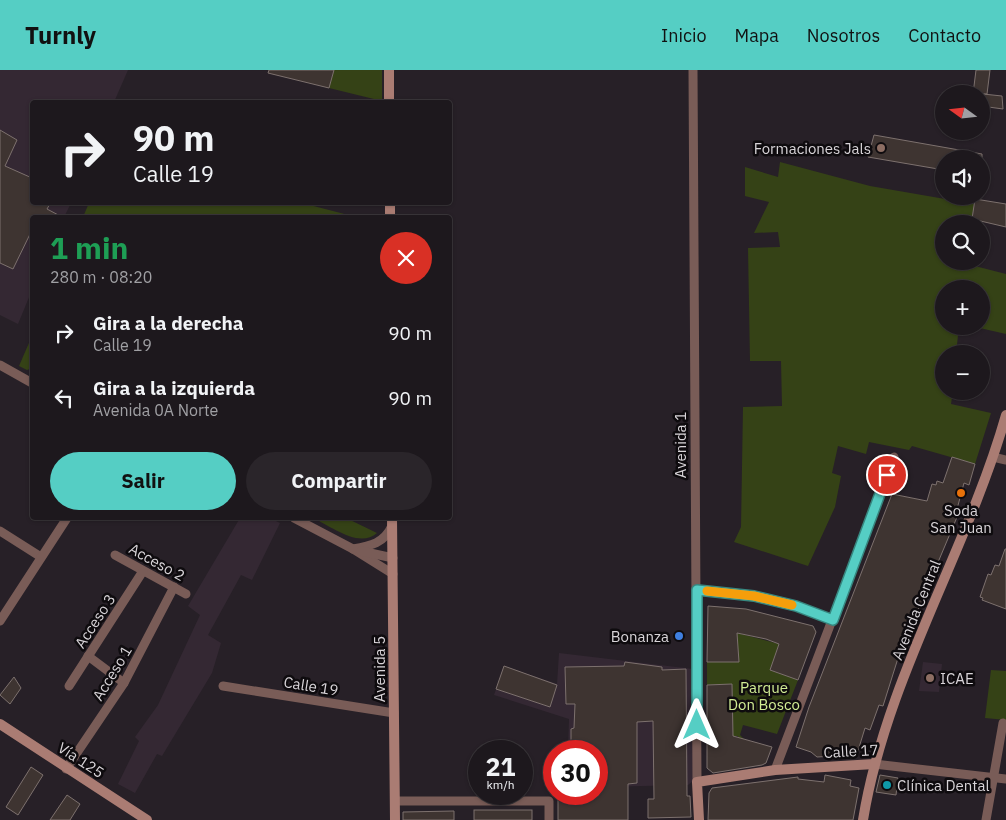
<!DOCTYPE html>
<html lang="es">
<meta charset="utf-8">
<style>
:root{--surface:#1d181d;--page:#2a252a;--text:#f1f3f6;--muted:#a0a0a4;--line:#3b373b;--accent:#55cec4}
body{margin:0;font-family:"IBM Plex Sans",sans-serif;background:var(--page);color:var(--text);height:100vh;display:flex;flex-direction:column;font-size:19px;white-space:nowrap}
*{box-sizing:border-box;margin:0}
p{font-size:16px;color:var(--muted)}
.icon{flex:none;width:28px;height:28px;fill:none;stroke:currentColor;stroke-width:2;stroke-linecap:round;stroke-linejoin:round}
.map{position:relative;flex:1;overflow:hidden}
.side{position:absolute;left:30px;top:145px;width:422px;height:305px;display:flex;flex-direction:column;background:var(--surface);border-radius:5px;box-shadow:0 1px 4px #0004,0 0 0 1px var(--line)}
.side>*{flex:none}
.banner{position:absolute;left:30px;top:30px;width:422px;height:105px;border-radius:5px;box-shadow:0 1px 4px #0004,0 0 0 1px var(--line);background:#1d181d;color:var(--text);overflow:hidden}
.needle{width:32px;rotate:285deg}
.fabs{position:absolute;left:935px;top:15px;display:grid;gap:10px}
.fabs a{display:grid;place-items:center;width:55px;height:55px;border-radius:50%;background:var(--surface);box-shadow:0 1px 4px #0004,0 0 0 1px var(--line);font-size:25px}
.speed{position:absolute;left:468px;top:670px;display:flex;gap:10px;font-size:25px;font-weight:700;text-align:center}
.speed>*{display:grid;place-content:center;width:65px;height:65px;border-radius:50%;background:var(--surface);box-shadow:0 1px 4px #0004,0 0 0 1px var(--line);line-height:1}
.speed small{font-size:12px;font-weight:400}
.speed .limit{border:8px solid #d22;background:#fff;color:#111}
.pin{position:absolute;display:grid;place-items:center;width:42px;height:42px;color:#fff;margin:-21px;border:2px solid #fff;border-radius:50%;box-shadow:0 1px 5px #0007}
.me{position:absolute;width:55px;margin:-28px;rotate:0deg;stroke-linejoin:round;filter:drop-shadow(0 0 4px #0008)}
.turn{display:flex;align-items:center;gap:18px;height:105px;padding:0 20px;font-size:22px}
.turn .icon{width:65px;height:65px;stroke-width:2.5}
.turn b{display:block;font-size:35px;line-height:42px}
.round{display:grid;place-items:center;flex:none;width:52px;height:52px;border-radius:26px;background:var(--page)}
.head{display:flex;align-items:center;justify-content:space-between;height:85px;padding:0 20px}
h1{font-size:30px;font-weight:800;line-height:38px;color:#1e9e55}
.primary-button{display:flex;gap:10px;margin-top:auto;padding:10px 20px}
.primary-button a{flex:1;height:58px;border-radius:30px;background:var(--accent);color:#111;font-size:20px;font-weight:800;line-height:58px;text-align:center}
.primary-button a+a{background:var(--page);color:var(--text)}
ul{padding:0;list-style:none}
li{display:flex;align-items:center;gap:15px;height:65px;padding:0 20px}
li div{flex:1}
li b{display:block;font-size:19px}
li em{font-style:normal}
header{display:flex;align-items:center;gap:30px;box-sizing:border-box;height:70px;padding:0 25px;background:var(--accent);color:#111}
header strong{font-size:24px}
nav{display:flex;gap:28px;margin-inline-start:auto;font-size:18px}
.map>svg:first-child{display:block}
</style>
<header>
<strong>Turnly</strong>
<nav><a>Inicio</a><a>Mapa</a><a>Nosotros</a><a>Contacto</a></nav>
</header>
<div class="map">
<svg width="1006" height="750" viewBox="0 0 1006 750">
<rect width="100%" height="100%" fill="#272027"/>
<!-- built -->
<g fill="#342833">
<path d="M 0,0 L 128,0 L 114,32 L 32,32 L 32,132 L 71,133 L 64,147 L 32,148 L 32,220 L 18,254 L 0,245 Z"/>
<path d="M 240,448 L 270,448 L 280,453 L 252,510 L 241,505 L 208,565 L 221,573 L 212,603 L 162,686 L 157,684 L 135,723 L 118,714 L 139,671 L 135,667 L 158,635 L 200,545 L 188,536 Z"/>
<path d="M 559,583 L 693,599 L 693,711 L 688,715 L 596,717 L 596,681 L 568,681 L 569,649 L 494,625 L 504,596 L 557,614 Z"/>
<path d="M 923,592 L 942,594 L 939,622 L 919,621 Z"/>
</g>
<!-- green -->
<g fill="#354216">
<path d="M 334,0 L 382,0 L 382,31 L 329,18 Z"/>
<path d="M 780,92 L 870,116 L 974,134 L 971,154 L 944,154 L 944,191 L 967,191 L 967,194 L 1006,204 L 1006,264 L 971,256 L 981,256 L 981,219 L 944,219 L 944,256 L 959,256 L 956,284 L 944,284 L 944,321 L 953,321 L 951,334 L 991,343 L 975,394 L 912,376 L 909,380 L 869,372 L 866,384 L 838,376 L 832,403 L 841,406 L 835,437 L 808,496 L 734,472 L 741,457 L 743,337 L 782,336 L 781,291 L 750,291 L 748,178 L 780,177 L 778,162 L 754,163 L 769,132 L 745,126 L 745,97 L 778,107 Z"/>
<path d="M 89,133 L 302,133 L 356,147 L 83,147 Z"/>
<path d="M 32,266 L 32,298 L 27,300 L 19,296 Z"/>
<path d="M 313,448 L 346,448 L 377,463 C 359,479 331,456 313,448 Z"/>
<path d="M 737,563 L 779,574 L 770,600 L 798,610 L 777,664 L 743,655 L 740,665 L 745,670 L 739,685 L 738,666 L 733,666 L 732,614 L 707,615 L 707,592 L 739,591 Z"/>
<path d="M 991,600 L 1006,601 L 1006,650 L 985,648 Z"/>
</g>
<!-- building -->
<g fill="#3e3431" stroke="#7d716e">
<path d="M 269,0 L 334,0 L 329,18 L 268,3 Z"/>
<path d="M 976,0 L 990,0 L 987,24 L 983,24 L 1002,26 L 1003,39 L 981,36 L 981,24 L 973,24 Z"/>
<path d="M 0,60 L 17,70 L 5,96 L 32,108 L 32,132 L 51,132 L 47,139 L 64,148 L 32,148 L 32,160 L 13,199 L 0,193 Z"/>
<path d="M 874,65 L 982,84 L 982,89 L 944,89 L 944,100 L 868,87 Z"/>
<path d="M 975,129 L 1006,134 L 1006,157 L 972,149 Z"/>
<path d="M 952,387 L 975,394 L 969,415 L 964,413 L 957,439 L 960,440 L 899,585 L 883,636 L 879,635 L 870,660 L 865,658 L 857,684 L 854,685 L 817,687 L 811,682 L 796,677 L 809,637 L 892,424 L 927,431 L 932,414 L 936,415 L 937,411 L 943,413 Z"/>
<path d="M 1005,479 L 1006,479 L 1006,539 L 982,530 L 983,528 L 980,527 L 988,504 L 991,505 L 995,495 L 999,496 Z"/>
<path d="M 708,536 L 746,539 L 813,556 L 816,562 L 798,610 L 770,600 L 779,574 L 766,569 L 737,563 L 739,592 L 707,592 Z"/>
<path d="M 625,592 L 662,597 L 662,600 L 686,599 L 687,726 L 690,726 L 691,747 L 648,748 L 648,729 L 654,729 L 653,651 L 637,652 L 637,713 L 628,714 L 628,750 L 558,750 L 558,724 L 596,724 L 596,681 L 571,681 L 571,659 L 574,658 L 575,634 L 566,634 L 565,597 L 624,596 Z"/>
<path d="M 504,596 L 557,615 L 550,637 L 496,619 Z"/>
<path d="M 14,607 L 21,618 L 10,634 L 0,625 Z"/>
<path d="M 732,614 L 733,666 L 772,677 L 766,693 L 762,695 L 713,703 L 707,698 L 707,615 Z"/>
<path d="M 31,697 L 43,705 L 18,745 L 6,737 Z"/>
<path d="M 825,705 L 851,710 L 850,716 L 859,718 L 853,750 L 708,750 L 709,723 L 712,718 L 798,707 L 798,709 L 824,712 Z"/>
<path d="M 880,705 L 898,708 L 896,725 L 876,722 Z"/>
<path d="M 67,725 L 80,734 L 70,750 L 50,750 Z"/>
<rect x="474" y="740" width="58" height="10"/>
<path d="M 454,741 L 454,750 L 403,750 L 403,742 Z"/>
</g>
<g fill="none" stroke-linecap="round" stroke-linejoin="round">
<!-- street -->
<g stroke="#795c57" stroke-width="9">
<path d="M 693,0 L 697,712"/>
<path d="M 0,295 L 32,313"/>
<path d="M 993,387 L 1006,390"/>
<path d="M 294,448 L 353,479 L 393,504"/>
<path d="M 0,461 L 41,487"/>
<path d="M 353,479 C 371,476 384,473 392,456"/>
<path d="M 361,481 L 393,488"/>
<path d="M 115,485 L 186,524"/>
<path d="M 697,520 L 754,526 L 796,536 L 833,550"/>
<path d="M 0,551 L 67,448"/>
<path d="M 88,586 L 124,613"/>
<path d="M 69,616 L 143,501"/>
<path d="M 223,616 L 394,643"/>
<path d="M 874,694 L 1006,709"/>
<path d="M 66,699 L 124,613 L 174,517"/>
<path d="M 775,700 L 894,387"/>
<path d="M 395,731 L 549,731 L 549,750"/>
<path d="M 986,750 L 1003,653"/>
</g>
<!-- secondary -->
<g stroke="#aa7c73" stroke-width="10">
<path d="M 389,0 L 389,32"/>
<path d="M 390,132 L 390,148"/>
<path d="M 392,448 L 395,750"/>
<path d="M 0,654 L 147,750"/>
<path d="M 699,750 L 697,712 L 775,700 L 874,694"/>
<path d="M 863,750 C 886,608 967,482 1006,345"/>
</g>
</g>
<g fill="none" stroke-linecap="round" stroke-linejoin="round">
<defs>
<path id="route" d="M 697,655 L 697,520 L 754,526 L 796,536 L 833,550 L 887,405"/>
</defs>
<!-- route casing -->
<use href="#route" stroke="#37867f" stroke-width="12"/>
<!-- route -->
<use href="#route" stroke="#55cec4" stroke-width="9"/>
<!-- slow -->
<path stroke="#f59e0b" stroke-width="9" d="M 707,521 L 754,526 L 792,535"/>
</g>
<!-- markers -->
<g fill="#8d6e63" stroke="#0e0b0e" stroke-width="2">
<circle cx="881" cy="78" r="5"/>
<circle cx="930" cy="608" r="5"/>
</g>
<circle fill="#e8710a" stroke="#0e0b0e" stroke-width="2" cx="961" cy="423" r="5"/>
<circle fill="#3f7fe0" stroke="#0e0b0e" stroke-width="2" cx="679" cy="566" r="5"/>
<circle fill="#0f9aa8" stroke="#0e0b0e" stroke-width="2" cx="887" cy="715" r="5"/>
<g text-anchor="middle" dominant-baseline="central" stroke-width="5" stroke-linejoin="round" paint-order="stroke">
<!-- poi labels -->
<g font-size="15" fill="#d8d4d8" stroke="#0e0b0e" text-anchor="end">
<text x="871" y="78">Formaciones Jals</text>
<text x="961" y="440" text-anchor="middle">Soda<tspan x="961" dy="17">San Juan</tspan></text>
<text x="669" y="566">Bonanza</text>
<text x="940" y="608" text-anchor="start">ICAE</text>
<text x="897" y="715" text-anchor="start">Clínica Dental</text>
</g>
<!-- street labels -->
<g font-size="15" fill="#d8d4d8" stroke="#0e0b0e">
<text transform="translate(680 375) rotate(-90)">Avenida 1</text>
<text transform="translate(157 492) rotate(29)">Acceso 2</text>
<text transform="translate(916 540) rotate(-68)">Avenida Central</text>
<text transform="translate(95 551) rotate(-57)">Acceso 3</text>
<text transform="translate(379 599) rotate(-90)">Avenida 5</text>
<text transform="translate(112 603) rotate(-59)">Acceso 1</text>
<text transform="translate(311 616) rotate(9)">Calle 19</text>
<text transform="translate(851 681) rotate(-3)">Calle 17</text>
<text transform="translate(81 690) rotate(33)">Vía 125</text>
</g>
<!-- park labels -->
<g font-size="15" fill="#d1ed94" stroke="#0e0b0e">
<text x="764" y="617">Parque<tspan x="764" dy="17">Don Bosco</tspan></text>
</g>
</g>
</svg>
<div class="fabs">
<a><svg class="needle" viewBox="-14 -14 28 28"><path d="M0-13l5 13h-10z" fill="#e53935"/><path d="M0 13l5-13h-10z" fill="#a0a0a4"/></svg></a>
<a><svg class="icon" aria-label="sound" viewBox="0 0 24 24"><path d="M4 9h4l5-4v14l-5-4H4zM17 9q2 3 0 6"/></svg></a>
<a><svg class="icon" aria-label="search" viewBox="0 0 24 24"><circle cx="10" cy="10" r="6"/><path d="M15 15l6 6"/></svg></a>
<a>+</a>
<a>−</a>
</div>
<div class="speed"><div>21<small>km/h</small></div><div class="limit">30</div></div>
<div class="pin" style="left:887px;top:405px;background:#d93025"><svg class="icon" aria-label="arrive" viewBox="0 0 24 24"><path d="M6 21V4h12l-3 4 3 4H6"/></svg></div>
<svg class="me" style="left:697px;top:655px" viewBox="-20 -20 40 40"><path d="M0-17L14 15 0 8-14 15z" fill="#55cec4" stroke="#fff" stroke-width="4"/></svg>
<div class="banner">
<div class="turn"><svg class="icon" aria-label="right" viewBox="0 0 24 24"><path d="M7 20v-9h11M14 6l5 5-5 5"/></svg><div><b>90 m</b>Calle 19</div></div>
</div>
<section class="side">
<div class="head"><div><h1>1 min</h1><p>280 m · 08:20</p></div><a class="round" style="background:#d93025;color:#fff"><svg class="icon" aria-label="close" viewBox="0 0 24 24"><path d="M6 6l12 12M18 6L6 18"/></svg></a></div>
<ul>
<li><svg class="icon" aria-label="right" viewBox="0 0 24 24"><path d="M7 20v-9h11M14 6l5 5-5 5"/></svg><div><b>Gira a la derecha</b><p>Calle 19</p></div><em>90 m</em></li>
<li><svg class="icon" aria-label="left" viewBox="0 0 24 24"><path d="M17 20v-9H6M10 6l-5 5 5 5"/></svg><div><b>Gira a la izquierda</b><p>Avenida 0A Norte</p></div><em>90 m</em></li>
</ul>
<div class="primary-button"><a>Salir</a><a>Compartir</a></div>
</section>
</div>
